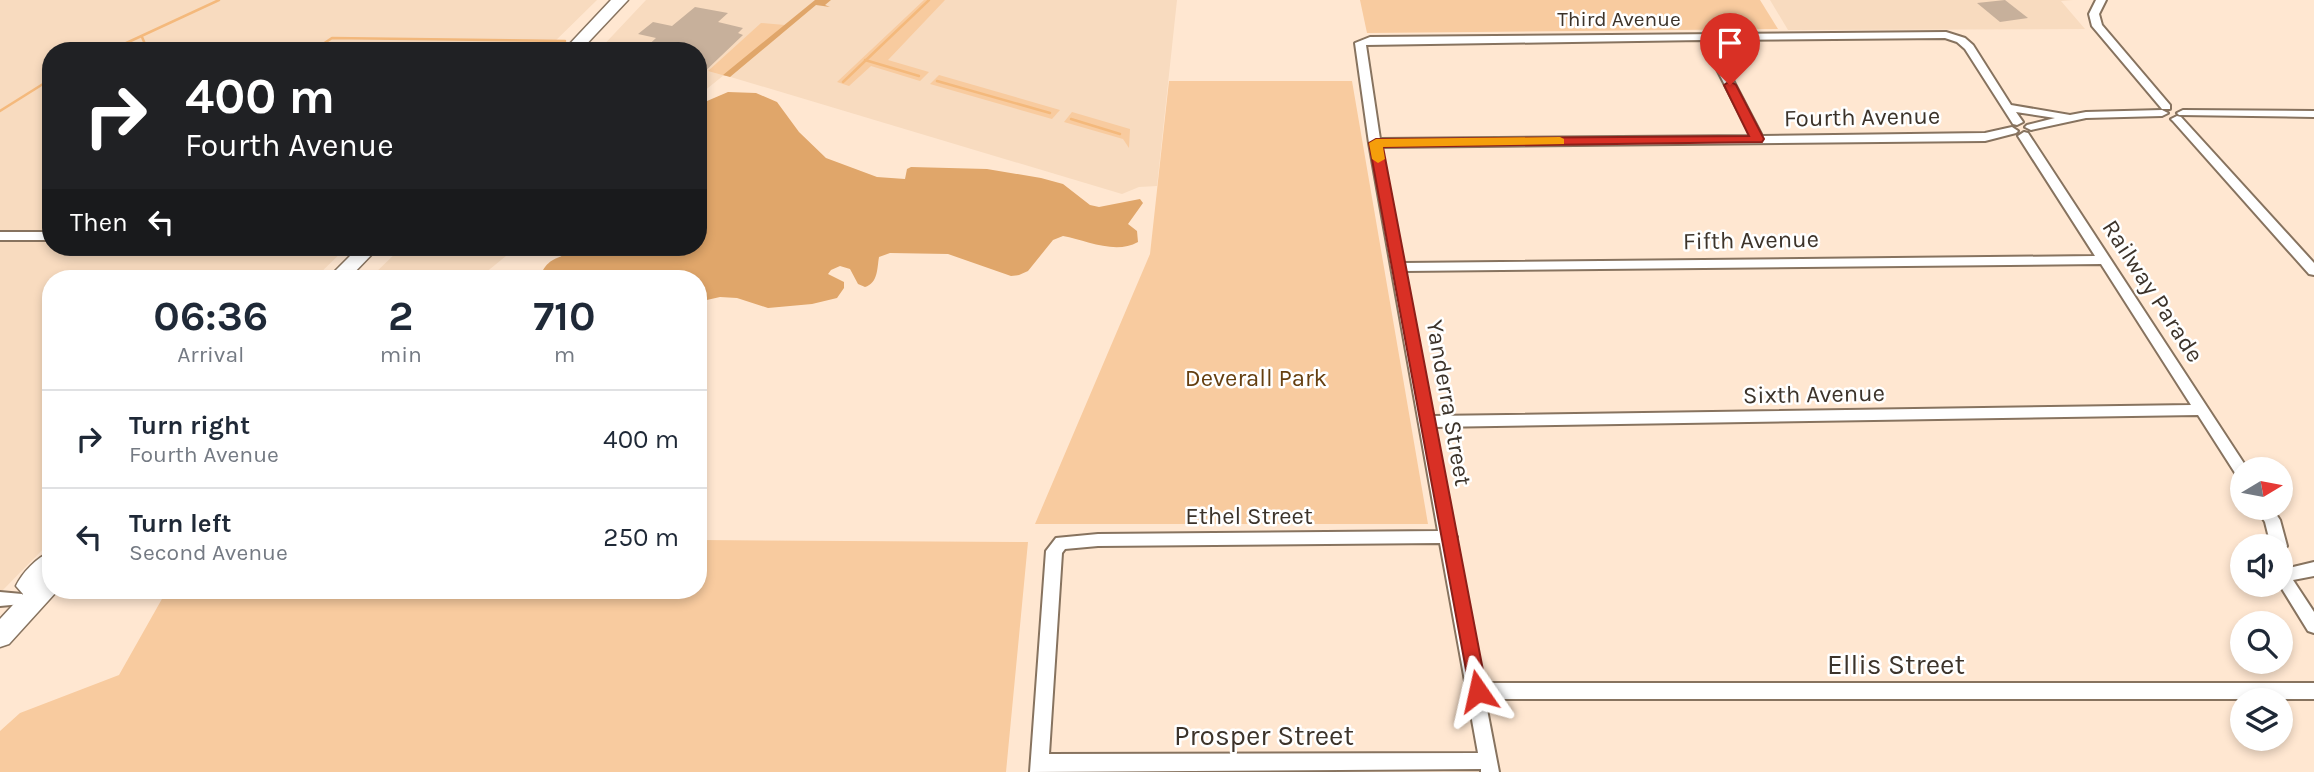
<!DOCTYPE html>
<style>
:root{--surface:#fff;--page:#f2f2f3;--text:#1f2937;--muted:#747a83;--line:#e0e1e3}
body{margin:0;font-family:Karla,sans-serif;background:var(--page);color:var(--text);height:100vh;display:flex;flex-direction:column;font-size:26px;white-space:nowrap}
*{box-sizing:border-box;margin:0}
p{font-size:23px;color:var(--muted)}
.icon{flex:none;width:38px;height:38px;fill:none;stroke:currentColor;stroke-width:2;stroke-linecap:round;stroke-linejoin:round}
.map{position:relative;flex:1;overflow:hidden}
.panel{position:absolute;left:42px;top:270px;width:665px;height:329px;display:flex;flex-direction:column;background:var(--surface);border-radius:28px;box-shadow:0 4px 10px #0003}
.panel>*{flex:none}
.top-card{position:absolute;left:42px;top:42px;width:665px;height:214px;border-radius:28px;box-shadow:0 4px 10px #0003;background:#202124;color:#fff;overflow:hidden}
.needle{width:46px;rotate:80deg}
.buttons{position:absolute;left:2230px;top:457px;display:grid;gap:14px}
.buttons a{display:grid;place-items:center;width:63px;height:63px;border-radius:50%;background:var(--surface);box-shadow:0 4px 10px #0003;font-size:35px}
.pin{position:absolute;display:grid;place-items:center;width:60px;height:60px;color:#fff;margin:-72px -30px;border-radius:50% 50% 50% 0;rotate:-45deg;box-shadow:0 0 7px #0007}
.pin .icon{rotate:45deg}
.me{position:absolute;width:77px;margin:-38px;rotate:349deg;stroke-linejoin:round;filter:drop-shadow(0 0 5px #0008)}
.turn{display:flex;align-items:center;gap:24px;height:147px;padding:0 28px;font-size:32px}
.turn .icon{width:91px;height:91px;stroke-width:2.5}
.turn b{display:block;font-size:49px;line-height:60px}
.then{display:flex;align-items:center;height:66px;padding:0 28px;background:#0003;gap:14px;font-size:26px}
.eta{display:flex;justify-content:space-evenly;align-items:center;height:119px;text-align:center}
.eta b{font-size:42px;font-weight:700;line-height:49px}
ul{padding:0;list-style:none}
li{display:flex;align-items:center;gap:21px;height:98px;padding:0 28px;border-top:2px solid var(--line)}
li div{flex:1}
li b{display:block;font-size:26px}
li em{font-style:normal}
.map>svg:first-child{display:block}
</style>
<div class="map">
<svg width="2314" height="772" viewBox="0 0 2314 772">
<rect width="100%" height="100%" fill="#ffe7d1"/>
<!-- built -->
<g fill="#f8dbbf">
<path d="M 0,0 L 597,0 L 545,51 L 51,51 L 51,247 L 347,247 L 315,278 L 51,278 L 51,541 L 0,593 Z"/>
<path d="M 646,0 L 1177,0 L 1157,186 L 1139,187 L 1122,194 L 724,75 L 698,96 L 698,51 L 598,51 Z"/>
<path d="M 1770,0 L 2073,0 L 2061,1 L 2085,29 L 1788,30 Z"/>
<path d="M 402,247 L 517,247 L 479,278 L 370,278 Z"/>
</g>
<!-- green -->
<g fill="#f8cb9f">
<path d="M 924,0 L 945,0 L 888,60 L 929,72 L 920,81 L 871,66 L 849,86 L 837,82 Z"/>
<path d="M 1360,0 L 1760,0 L 1778,29 L 1367,33 Z"/>
<path d="M 761,23 L 785,25 L 726,76 L 708,71 Z"/>
<path d="M 939,75 L 1060,110 L 1052,119 L 930,84 Z"/>
<path d="M 1169,81 L 1352,81 L 1428,524 L 1035,524 L 1150,254 Z"/>
<path d="M 1072,112 L 1130,129 L 1129,148 L 1123,139 L 1064,122 Z"/>
<path d="M 698,540 L 1028,542 L 1006,772 L 0,772 L 0,731 L 20,713 L 119,675 L 167,590 L 698,590 Z"/>
</g>
<!-- forest -->
<g fill="#e0a66a">
<path d="M 815,0 L 831,0 L 825,5 L 830,7 L 816,5 L 730,77 L 723,75 Z"/>
<path d="M 728,92 L 756,93 L 777,102 L 799,132 L 826,158 L 877,177 L 905,179 L 907,169 L 911,167 L 987,169 L 1041,178 L 1063,184 L 1090,205 L 1099,207 L 1140,199 L 1143,203 L 1128,224 L 1137,231 L 1138,242 C 1115,255 1086,240 1063,236 L 1053,240 L 1028,271 L 1019,275 L 1011,276 L 948,254 L 890,253 L 879,257 C 877,269 878,283 865,287 L 858,284 L 850,269 L 840,266 L 831,270 L 828,274 L 844,282 L 844,288 L 837,298 L 812,304 L 768,308 L 737,298 L 720,297 L 698,302 L 698,278 L 546,278 L 541,275 C 548,255 564,259 578,247 L 698,247 L 698,109 L 707,101 Z"/>
</g>
<g fill="none" stroke-linecap="round" stroke-linejoin="round">
<!-- stream -->
<g stroke="#f4b97c" stroke-width="2.5">
<path d="M 142,37 L 148,51"/>
<path d="M 109,51 L 219,0"/>
<path d="M 289,51 L 323,44 L 332,38 L 565,41"/>
<path d="M 865,60 L 919,76"/>
<path d="M 937,81 L 1050,113"/>
<path d="M 843,82 L 929,0"/>
<path d="M 0,111 L 51,79"/>
<path d="M 1071,119 L 1120,134"/>
</g>
</g>
<!-- building -->
<g fill="#c7b09b">
<path d="M 2005,0 L 2028,18 L 2000,22 L 1977,3 Z"/>
<path d="M 695,7 L 728,13 L 718,22 L 743,28 L 738,33 L 743,35 L 698,78 L 698,51 L 642,51 L 656,38 L 638,34 L 653,22 L 672,26 Z"/>
</g>
<g fill="none" stroke-linecap="round" stroke-linejoin="round">
<defs>
<g id="minor">
<path d="M 2096,0 L 2106,0 L 2099,14 L 2102,25 L 2170,105 L 2170,109 L 2162,109 L 2092,26 L 2089,14 Z"/>
<path d="M 1946,32 L 1965,38 L 1973,45 L 2011,105 L 2070,115 L 2086,112 L 2162,110 L 2168,113 L 2162,116 L 2086,118 L 2031,130 L 2025,127 L 2027,125 L 2055,118 L 2016,112 L 2023,122 L 2017,125 L 2013,124 L 1965,49 L 1957,42 L 1945,38 L 1712,40 L 1762,136 L 1985,133 L 2012,127 L 2018,131 L 2016,133 L 1985,141 L 1381,147 L 1403,263 L 2095,256 L 2018,136 L 2024,132 L 2028,133 L 2247,468 L 2242,469 L 2242,478 L 2237,476 L 2198,415 L 1434,427 L 1454,532 L 1457,537 L 1455,540 L 1482,683 L 2314,683 L 2314,699 L 1485,699 L 1499,772 L 1481,772 L 1481,769 L 1030,772 L 1046,551 L 1056,538 L 1098,534 L 1438,531 L 1369,143 L 1355,43 L 1370,37 ZM 1702,40 L 1751,136 L 1380,139 L 1366,45 ZM 2101,264 L 2191,405 L 1432,416 L 1405,271 ZM 1440,543 L 1478,753 L 1049,754 L 1062,553 L 1065,549 L 1098,546 Z"/>
<path d="M 2183,110 L 2314,111 L 2314,117 L 2179,115 L 2177,113 Z"/>
<path d="M 2177,116 L 2181,117 L 2314,263 L 2314,275 L 2309,274 L 2173,121 L 2171,119 Z"/>
<rect x="0" y="232" width="51" height="8"/>
<path d="M 2256,508 L 2272,508 L 2280,520 L 2287,546 L 2282,551 L 2288,557 L 2289,568 L 2314,562 L 2314,576 L 2293,580 L 2314,612 L 2314,633 L 2308,631 L 2279,584 L 2280,546 L 2271,546 L 2265,522 Z"/>
<path d="M 0,592 L 22,594 L 24,599 L 22,604 L 0,606 Z"/>
</g>
<g id="highway">
<path d="M 611,0 L 628,0 L 580,51 L 563,51 Z"/>
<path d="M 359,247 L 379,247 L 349,278 L 328,278 Z"/>
<path d="M 51,552 L 51,590 L 58,590 L 9,644 L 0,647 L 0,619 L 23,594 L 16,586 C 22,573 37,557 51,552 Z"/>
</g>
</defs>
<!-- minor casing -->
<use href="#minor" stroke="#87735f" stroke-width="4"/>
<!-- highway casing -->
<use href="#highway" stroke="#87735f" stroke-width="3"/>
<!-- minor -->
<use href="#minor" fill="#fff" fill-rule="evenodd"/>
<!-- highway -->
<use href="#highway" fill="#fff" fill-rule="evenodd"/>
</g>
<!-- route -->
<path fill="#d93025" stroke="#8d1f18" stroke-width="2" d="M 1730,81 L 1736,85 L 1764,139 L 1762,142 L 1383,147 L 1487,691 L 1484,697 L 1478,700 L 1471,697 L 1369,143 L 1376,139 L 1749,136 L 1724,85 Z"/>
<!-- slow -->
<path fill="#f59e0b" d="M 1560,137 L 1564,139 L 1564,144 L 1383,147 L 1385,159 L 1378,163 L 1372,159 L 1369,143 L 1376,139 Z"/>
<g text-anchor="middle" dominant-baseline="central" stroke-width="5" stroke-linejoin="round" paint-order="stroke">
<!-- far-street labels -->
<g font-size="21" fill="#3c332a" stroke="#fff">
<text x="1619" y="19">Third Avenue</text>
</g>
<!-- street labels -->
<g font-size="24" fill="#3c332a" stroke="#fff">
<text transform="translate(1862 117) rotate(-1)">Fourth Avenue</text>
<text transform="translate(1751 240) rotate(-1)">Fifth Avenue</text>
<text transform="translate(2153 291) rotate(57)">Railway Parade</text>
<text transform="translate(1814 394) rotate(-1)">Sixth Avenue</text>
<text transform="translate(1449 403) rotate(80)">Yanderra Street</text>
<text x="1249" y="516">Ethel Street</text>
</g>
<!-- park labels -->
<g font-size="24" fill="#653f10" stroke="#fff">
<text x="1256" y="378">Deverall Park</text>
</g>
<!-- near-street labels -->
<g font-size="28" fill="#3c332a" stroke="#fff">
<text x="1896" y="664">Ellis Street</text>
<text x="1264" y="735">Prosper Street</text>
</g>
</g>
</svg>
<div class="buttons">
<a><svg class="needle" viewBox="-14 -14 28 28"><path d="M0-13l5 13h-10z" fill="#e53935"/><path d="M0 13l5-13h-10z" fill="#747a83"/></svg></a>
<a><svg class="icon" aria-label="sound" viewBox="0 0 24 24"><path d="M4 9h4l5-4v14l-5-4H4zM17 9q2 3 0 6"/></svg></a>
<a><svg class="icon" aria-label="search" viewBox="0 0 24 24"><circle cx="10" cy="10" r="6"/><path d="M15 15l6 6"/></svg></a>
<a><svg class="icon" aria-label="layers" viewBox="0 0 24 24"><path d="M12 4l9 5-9 5-9-5zM3 14l9 5 9-5"/></svg></a>
</div>
<div class="pin" style="left:1730px;top:85px;background:#d93025"><svg class="icon" aria-label="arrive" viewBox="0 0 24 24"><path d="M6 21V4h12l-3 4 3 4H6"/></svg></div>
<svg class="me" style="left:1478px;top:691px" viewBox="-20 -20 40 40"><path d="M0-17L14 15 0 8-14 15z" fill="#d93025" stroke="#fff" stroke-width="4"/></svg>
<div class="top-card">
<div class="turn"><svg class="icon" aria-label="right" viewBox="0 0 24 24"><path d="M7 20v-9h11M14 6l5 5-5 5"/></svg><div><b>400 m</b>Fourth Avenue</div></div>
<div class="then">Then<svg class="icon" aria-label="left" viewBox="0 0 24 24"><path d="M17 20v-9H6M10 6l-5 5 5 5"/></svg></div>
</div>
<section class="panel">
<div class="eta">
<div><b>06:36</b><p>Arrival</p></div>
<div><b>2</b><p>min</p></div>
<div><b>710</b><p>m</p></div>
</div>
<ul>
<li><svg class="icon" aria-label="right" viewBox="0 0 24 24"><path d="M7 20v-9h11M14 6l5 5-5 5"/></svg><div><b>Turn right</b><p>Fourth Avenue</p></div><em>400 m</em></li>
<li><svg class="icon" aria-label="left" viewBox="0 0 24 24"><path d="M17 20v-9H6M10 6l-5 5 5 5"/></svg><div><b>Turn left</b><p>Second Avenue</p></div><em>250 m</em></li>
</ul>
</section>
</div>
